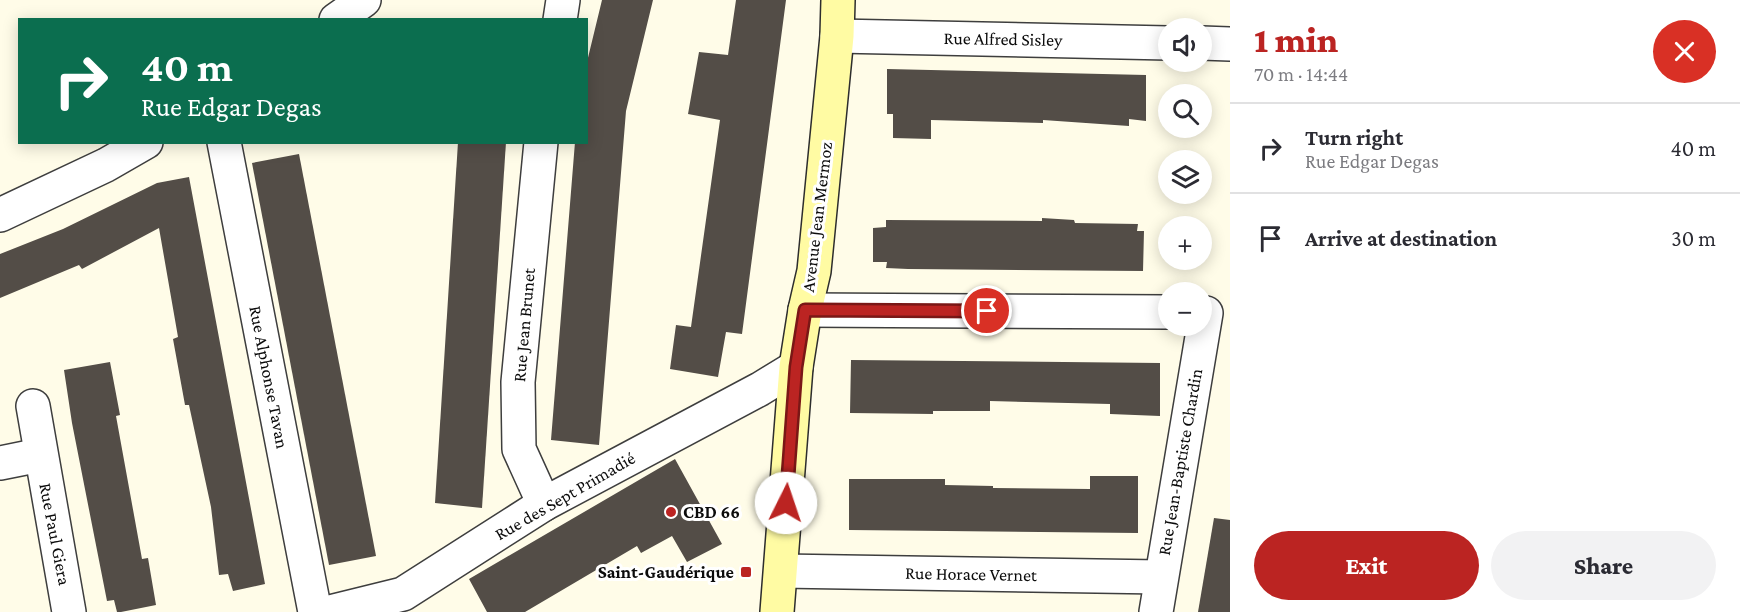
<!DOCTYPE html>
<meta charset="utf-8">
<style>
:root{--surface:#fff;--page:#f2f2f3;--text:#2b2b33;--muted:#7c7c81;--line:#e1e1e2;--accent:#bb2422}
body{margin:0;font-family:"Crimson Pro",serif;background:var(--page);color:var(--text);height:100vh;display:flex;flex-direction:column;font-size:22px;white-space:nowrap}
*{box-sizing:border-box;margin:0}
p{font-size:20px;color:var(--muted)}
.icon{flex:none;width:33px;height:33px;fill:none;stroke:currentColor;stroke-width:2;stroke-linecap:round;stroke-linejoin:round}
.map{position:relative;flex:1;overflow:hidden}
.details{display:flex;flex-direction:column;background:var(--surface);width:510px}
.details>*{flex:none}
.banner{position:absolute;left:18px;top:18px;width:570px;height:126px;border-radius:0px;box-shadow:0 3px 15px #0003;background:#0b6e4f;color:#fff;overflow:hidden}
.controls{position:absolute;left:1158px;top:18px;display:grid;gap:12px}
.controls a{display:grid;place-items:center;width:54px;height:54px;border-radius:50%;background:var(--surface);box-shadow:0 3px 15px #0003;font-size:30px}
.pin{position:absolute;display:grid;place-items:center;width:51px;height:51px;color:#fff;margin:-26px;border:3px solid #fff;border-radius:50%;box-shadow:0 2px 6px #0007}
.me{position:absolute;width:66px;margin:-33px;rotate:4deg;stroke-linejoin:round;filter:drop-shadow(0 0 4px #0008)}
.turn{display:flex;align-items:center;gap:21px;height:126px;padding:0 24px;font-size:27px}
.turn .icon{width:78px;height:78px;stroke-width:2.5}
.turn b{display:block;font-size:42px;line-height:51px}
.round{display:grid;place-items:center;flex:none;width:63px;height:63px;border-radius:32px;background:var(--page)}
.headline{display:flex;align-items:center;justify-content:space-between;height:102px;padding:0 24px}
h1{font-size:36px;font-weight:800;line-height:45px;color:var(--accent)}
.primary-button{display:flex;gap:12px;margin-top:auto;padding:12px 24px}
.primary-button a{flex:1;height:69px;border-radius:36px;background:var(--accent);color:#fff;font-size:24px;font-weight:800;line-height:69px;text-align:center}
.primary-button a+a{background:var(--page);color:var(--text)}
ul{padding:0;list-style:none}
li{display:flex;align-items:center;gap:18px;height:90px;padding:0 24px;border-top:2px solid var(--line)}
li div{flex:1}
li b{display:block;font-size:22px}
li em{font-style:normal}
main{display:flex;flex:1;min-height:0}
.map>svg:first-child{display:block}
</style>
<main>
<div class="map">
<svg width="1230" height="612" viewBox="0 0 1230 612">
<rect width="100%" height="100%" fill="#fffce8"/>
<!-- building -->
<g fill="#534d47">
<path d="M 602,0 L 653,0 L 626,111 L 599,445 L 551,440 L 575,142 L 586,142 L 586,66 Z"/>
<path d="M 736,0 L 786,0 L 742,334 L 726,332 L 718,377 L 670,369 L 676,325 L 691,327 L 720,120 L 688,114 L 699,52 L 728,55 Z"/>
<path d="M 887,69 L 1146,75 L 1146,121 L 1129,119 L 1129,126 L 1043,120 L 1043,123 L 931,120 L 931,139 L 893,138 L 893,114 L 887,114 Z"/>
<path d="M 458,142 L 506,142 L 482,508 L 435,503 Z"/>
<path d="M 299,154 L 376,556 L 329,565 L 252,163 Z"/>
<path d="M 189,177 L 265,584 L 233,591 L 228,574 L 219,575 L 211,507 L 189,405 L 185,405 L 173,339 L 178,337 L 159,228 L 82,269 L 79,265 L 0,298 L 0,254 L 63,229 L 157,183 Z"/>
<path d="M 1042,218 L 1074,220 L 1075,223 L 1138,224 L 1137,231 L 1144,231 L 1143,271 L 908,269 L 886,268 L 887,262 L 873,262 L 873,228 L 886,227 L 886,220 L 1042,221 Z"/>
<path d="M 851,360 L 1160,363 L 1160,416 L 1110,414 L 1110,404 L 990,401 L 990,411 L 933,411 L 933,414 L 850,413 Z"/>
<path d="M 110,362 L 120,415 L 116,416 L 142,559 L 148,558 L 156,605 L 121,612 L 117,612 L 114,600 L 107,601 L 72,423 L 64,370 Z"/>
<path d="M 675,459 L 722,544 L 687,562 L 672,536 L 641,553 L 637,546 L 525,612 L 487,612 L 469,579 Z"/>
<path d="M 1090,476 L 1138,476 L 1138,533 L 849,530 L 849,479 L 945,479 L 945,485 L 993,486 L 993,488 L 1090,489 Z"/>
<path d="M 1214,518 L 1230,520 L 1230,612 L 1198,612 Z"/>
</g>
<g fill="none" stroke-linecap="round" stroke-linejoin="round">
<defs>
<g id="street">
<path d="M 336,20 L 364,0"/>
<path d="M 560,20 L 563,0"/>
<path d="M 837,36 L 1168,43"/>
<path d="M 1202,43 L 1230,44"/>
<path d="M 224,142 L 315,612"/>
<path d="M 541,142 L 518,382 L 519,449 L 544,504"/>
<path d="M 0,215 L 106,165 L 146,142"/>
<path d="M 805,310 L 1168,312"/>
<path d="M 33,406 L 69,612"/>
<path d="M 0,463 L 40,455"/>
<path d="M 781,571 L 1161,577"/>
<path d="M 330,612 L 403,594 L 544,504 L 760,389 L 796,367"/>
<path d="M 1156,612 L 1206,313"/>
</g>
<path id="secondary" d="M 777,612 L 796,367 L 805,310 L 814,271 L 837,36 L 838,0"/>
</defs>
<!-- street casing -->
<use href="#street" stroke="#3e3e3e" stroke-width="36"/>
<!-- secondary casing -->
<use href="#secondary" stroke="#2d2d2d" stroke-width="36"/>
<!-- street -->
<use href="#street" stroke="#fff" stroke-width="33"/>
<!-- secondary -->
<use href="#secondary" stroke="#fffba3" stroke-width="33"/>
</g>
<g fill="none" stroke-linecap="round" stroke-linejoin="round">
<defs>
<path id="route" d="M 786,503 L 796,367 L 805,310 L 987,311"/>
</defs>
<!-- route casing -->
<use href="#route" stroke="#7a1716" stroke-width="15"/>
<!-- route -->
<use href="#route" stroke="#bb2422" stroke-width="10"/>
</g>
<!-- markers -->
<g fill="#bb2422" stroke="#fff" stroke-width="2">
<circle cx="671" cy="512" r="6"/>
<rect x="740" y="566" width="12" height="12" rx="3"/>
</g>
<g text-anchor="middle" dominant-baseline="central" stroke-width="6" stroke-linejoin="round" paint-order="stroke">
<!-- street labels -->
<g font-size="18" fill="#0b0b0b" stroke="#fff">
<text transform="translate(1003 39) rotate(1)">Rue Alfred Sisley</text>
<text transform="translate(817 217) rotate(-83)">Avenue Jean Mermoz</text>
<text transform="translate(524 325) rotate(-85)">Rue Jean Brunet</text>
<text transform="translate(269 377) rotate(79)">Rue Alphonse Tavan</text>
<text transform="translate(1180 462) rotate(-80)">Rue Jean-Baptiste Chardin</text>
<text transform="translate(565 496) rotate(-30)">Rue des Sept Primadié</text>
<text transform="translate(55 534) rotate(79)">Rue Paul Giera</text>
<text transform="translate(971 574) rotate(1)">Rue Horace Vernet</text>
</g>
<!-- poi labels -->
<g font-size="18" font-weight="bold" fill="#0b0b0b" stroke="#fff" text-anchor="start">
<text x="683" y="512">CBD 66</text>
<text x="734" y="572" text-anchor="end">Saint-Gaudérique</text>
</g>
</g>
</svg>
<div class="controls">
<a><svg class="icon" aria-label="sound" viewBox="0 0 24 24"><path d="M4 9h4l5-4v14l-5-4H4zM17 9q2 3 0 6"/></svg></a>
<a><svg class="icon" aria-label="search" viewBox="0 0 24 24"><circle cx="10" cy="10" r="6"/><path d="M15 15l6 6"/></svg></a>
<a><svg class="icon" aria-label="layers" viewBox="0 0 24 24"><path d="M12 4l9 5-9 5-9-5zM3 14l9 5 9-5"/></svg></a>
<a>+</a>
<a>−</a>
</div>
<div class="pin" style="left:987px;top:311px;background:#d93025"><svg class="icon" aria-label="arrive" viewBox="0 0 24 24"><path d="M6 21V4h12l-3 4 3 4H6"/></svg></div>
<svg class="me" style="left:786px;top:503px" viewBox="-20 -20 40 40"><circle r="19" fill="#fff"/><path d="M0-13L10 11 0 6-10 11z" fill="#bb2422"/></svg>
<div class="banner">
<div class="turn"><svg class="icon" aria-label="right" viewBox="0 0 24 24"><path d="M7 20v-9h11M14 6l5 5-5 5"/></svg><div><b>40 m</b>Rue Edgar Degas</div></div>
</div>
</div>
<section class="details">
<div class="headline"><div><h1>1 min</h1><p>70 m · 14:44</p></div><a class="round" style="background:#d93025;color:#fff"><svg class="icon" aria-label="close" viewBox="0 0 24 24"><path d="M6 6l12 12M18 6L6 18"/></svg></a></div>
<ul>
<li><svg class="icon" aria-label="right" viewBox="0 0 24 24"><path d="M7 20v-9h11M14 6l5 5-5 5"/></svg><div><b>Turn right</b><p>Rue Edgar Degas</p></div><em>40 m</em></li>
<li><svg class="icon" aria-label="arrive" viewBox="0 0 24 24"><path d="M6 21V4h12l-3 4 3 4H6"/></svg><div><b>Arrive at destination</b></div><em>30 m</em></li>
</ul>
<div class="primary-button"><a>Exit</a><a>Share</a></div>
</section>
</main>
